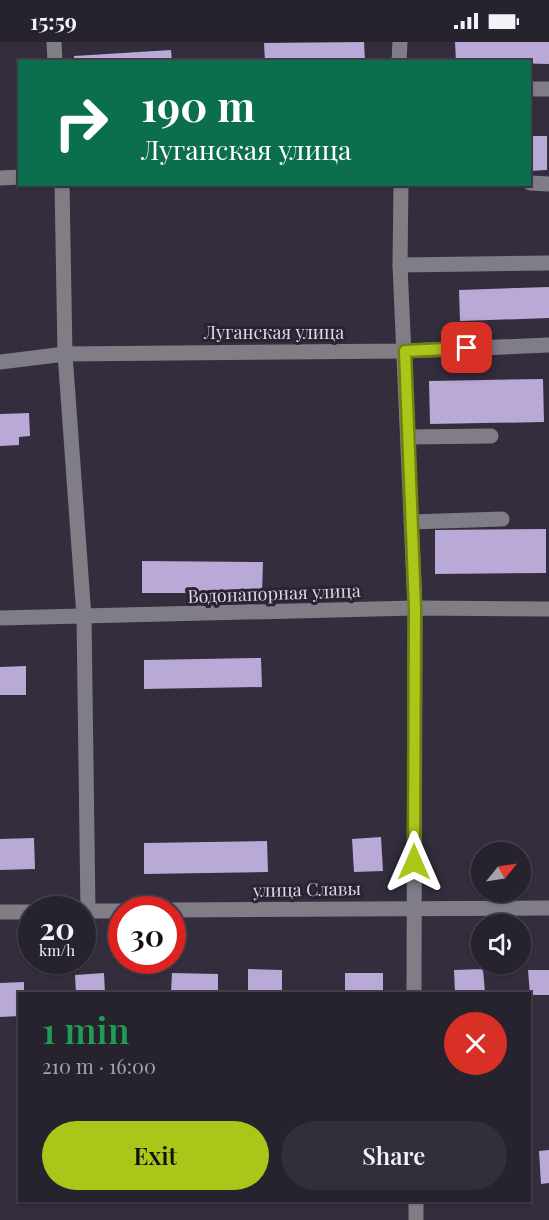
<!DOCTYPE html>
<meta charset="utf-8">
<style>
:root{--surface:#26222e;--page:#322f3a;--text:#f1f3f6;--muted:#a4a4aa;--line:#423f4a;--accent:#aac719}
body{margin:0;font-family:"Playfair Display",serif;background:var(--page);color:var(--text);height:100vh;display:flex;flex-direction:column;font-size:22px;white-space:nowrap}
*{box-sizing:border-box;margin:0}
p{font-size:20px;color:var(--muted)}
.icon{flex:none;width:33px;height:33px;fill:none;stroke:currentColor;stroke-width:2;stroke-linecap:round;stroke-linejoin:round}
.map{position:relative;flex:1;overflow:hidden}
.details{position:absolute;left:18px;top:950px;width:513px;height:210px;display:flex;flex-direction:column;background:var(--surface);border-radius:0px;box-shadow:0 2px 4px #0004,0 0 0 2px var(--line)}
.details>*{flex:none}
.banner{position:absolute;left:18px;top:18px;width:513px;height:126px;border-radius:0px;box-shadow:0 2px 4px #0004,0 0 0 2px var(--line);background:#0b6e4f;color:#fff;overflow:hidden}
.needle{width:39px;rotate:60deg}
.fabs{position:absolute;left:471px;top:800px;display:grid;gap:12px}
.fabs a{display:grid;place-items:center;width:60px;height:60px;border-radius:50%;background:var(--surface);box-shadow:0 2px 4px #0004,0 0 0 2px var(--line);font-size:30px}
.speed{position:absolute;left:18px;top:854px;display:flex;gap:12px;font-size:30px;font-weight:700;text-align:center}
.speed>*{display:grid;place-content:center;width:78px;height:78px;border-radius:50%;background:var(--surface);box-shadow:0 2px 4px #0004,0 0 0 2px var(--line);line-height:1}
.speed small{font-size:15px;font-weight:400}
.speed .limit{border:9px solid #d22;background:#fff;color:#111}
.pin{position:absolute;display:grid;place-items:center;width:51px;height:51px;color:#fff;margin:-26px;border-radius:12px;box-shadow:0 3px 9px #0006}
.me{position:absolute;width:66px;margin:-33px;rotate:0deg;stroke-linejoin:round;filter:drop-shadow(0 0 4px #0008)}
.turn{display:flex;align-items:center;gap:21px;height:126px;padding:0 24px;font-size:27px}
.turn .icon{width:78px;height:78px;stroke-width:2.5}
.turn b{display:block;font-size:42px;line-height:51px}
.round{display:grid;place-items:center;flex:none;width:63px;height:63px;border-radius:32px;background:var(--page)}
.head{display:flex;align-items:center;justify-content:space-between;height:102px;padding:0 24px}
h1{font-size:36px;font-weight:600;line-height:45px;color:#1e9e55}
.button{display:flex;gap:12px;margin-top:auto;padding:12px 24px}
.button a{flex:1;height:69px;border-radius:36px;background:var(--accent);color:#111;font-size:24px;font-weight:600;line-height:69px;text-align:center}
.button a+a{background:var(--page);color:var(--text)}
.status{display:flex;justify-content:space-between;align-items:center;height:42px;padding:0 30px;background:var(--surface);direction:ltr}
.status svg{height:16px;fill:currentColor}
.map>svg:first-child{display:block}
</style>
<div class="status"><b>15:59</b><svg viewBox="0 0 49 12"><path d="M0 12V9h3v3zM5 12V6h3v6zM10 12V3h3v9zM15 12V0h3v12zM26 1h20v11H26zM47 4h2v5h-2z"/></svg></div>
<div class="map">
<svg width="549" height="1178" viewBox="0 0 549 1178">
<rect width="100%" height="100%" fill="#332d3e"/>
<!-- building -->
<g fill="#b8a9d7">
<path d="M 364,0 L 365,20 L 265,20 L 264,1 Z"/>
<path d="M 455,0 L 549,0 L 549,22 L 456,20 Z"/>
<path d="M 171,8 L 172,20 L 74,20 L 74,14 Z"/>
<path d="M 530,94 L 547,94 L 547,128 L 530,129 Z"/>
<path d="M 549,245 L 549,276 L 460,279 L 459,248 Z"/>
<path d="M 543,337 L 544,380 L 430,382 L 429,339 Z"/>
<path d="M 29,371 L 30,394 L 19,395 L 19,403 L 0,404 L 0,372 Z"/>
<path d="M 546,487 L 546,531 L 435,532 L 435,488 Z"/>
<path d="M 142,519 L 263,520 L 262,551 L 142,551 Z"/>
<path d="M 261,616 L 262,645 L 144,647 L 144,618 Z"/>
<path d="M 26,624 L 26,653 L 0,653 L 0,625 Z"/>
<path d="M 381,795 L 383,829 L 354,830 L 352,797 Z"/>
<path d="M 34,796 L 35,827 L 0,828 L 0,797 Z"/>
<path d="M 267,799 L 268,830 L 144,832 L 144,801 Z"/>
<path d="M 248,927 L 282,928 L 282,951 L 248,951 Z"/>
<path d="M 483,927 L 485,951 L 455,951 L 454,928 Z"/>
<path d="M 528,928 L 549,928 L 549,953 L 530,953 Z"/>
<path d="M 104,931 L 105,951 L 76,951 L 75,933 Z"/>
<path d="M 172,931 L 218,932 L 218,951 L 171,951 Z"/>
<rect x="345" y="931" width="38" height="20"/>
<path d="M 24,940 L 24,951 L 20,951 L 20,974 L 0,975 L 0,941 Z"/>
<path d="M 549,1108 L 549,1141 L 541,1142 L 539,1109 Z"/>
</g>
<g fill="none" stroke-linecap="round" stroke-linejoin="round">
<!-- minor -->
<g stroke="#807d87" stroke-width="15">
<path d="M 54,0 L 55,20"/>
<path d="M 399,20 L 400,0"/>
<path d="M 530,47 L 549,47"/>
<path d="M 0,136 L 20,135"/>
<path d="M 530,141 L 549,142"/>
<path d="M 62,142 L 65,312 L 84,575 L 88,869"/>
<path d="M 401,142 L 400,223 L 415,566 L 414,951"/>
<path d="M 400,223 L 549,221"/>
<path d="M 0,320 L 65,312 L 405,309 L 549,303"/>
<path d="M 408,395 L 491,394"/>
<path d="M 411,480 L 502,477"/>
<path d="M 0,576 L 415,566 L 549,567"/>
<path d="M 172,868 L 549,866"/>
<path d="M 82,869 L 122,869"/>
<path d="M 0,870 L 32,870"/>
<path d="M 416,1158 L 416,1178"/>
</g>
</g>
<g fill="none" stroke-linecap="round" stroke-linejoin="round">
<defs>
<path id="route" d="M 414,820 L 415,566 L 405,309 L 467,306"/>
</defs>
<!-- route casing -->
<use href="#route" stroke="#6e8110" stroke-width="15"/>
<!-- route -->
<use href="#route" stroke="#aac719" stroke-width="10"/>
</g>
<g text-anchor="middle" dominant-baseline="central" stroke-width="6" stroke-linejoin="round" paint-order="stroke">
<!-- street labels -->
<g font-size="18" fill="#dcd8e4" stroke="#292334">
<text x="274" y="290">Луганская улица</text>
<text transform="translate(274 551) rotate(-2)">Водонапорная улица</text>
<text transform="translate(307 847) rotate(-1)">улица Славы</text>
</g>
</g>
</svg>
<div class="fabs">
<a><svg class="needle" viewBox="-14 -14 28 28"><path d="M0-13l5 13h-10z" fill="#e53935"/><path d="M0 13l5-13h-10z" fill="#a4a4aa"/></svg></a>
<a><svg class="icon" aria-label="sound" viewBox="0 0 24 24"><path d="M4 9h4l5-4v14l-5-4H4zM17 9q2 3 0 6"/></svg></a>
</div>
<div class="speed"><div>20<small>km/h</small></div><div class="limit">30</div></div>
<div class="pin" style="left:467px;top:306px;background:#d93025"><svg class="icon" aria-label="arrive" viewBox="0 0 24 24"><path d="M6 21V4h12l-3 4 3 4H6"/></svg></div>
<svg class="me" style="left:414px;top:820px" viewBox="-20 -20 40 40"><path d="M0-17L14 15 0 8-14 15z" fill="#aac719" stroke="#fff" stroke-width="4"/></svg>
<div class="banner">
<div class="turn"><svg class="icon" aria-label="right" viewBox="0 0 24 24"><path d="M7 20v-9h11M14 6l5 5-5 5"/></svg><div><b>190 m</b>Луганская улица</div></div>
</div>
<section class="details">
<div class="head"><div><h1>1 min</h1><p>210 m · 16:00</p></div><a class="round" style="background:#d93025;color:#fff"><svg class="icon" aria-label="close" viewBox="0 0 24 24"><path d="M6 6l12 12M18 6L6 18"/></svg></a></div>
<div class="button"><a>Exit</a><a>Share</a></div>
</section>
</div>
